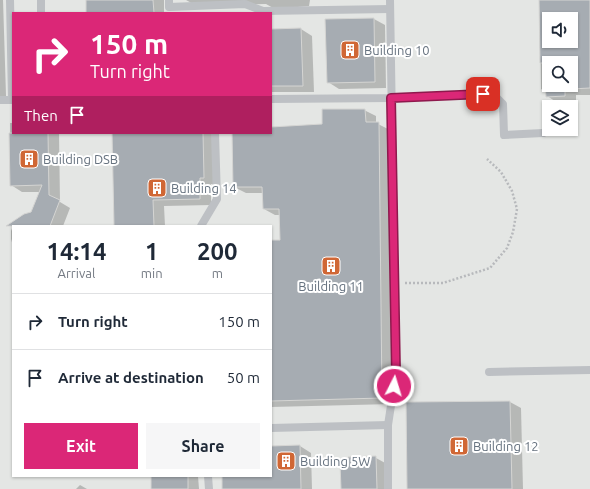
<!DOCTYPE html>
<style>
:root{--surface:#fff;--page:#f6f6f7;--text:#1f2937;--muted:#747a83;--line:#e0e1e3;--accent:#db2777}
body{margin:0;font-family:Ubuntu,sans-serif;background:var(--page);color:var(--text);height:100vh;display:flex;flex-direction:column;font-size:15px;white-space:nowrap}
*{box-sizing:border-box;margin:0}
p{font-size:13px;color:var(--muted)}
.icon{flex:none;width:22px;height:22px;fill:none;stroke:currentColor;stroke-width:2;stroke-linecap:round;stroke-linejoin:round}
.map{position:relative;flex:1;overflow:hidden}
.panel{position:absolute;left:12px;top:225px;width:260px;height:252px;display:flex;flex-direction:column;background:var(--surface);border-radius:0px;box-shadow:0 1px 3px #0004}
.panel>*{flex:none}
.top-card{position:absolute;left:12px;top:12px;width:260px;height:122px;border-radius:0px;box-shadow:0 1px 3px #0004;background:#db2777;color:#fff;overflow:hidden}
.controls{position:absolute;left:542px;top:12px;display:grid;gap:8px}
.controls a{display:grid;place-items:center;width:36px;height:36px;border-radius:0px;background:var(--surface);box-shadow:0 1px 3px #0004;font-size:20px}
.pin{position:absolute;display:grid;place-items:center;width:34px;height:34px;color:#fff;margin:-17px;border-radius:8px;box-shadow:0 2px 6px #0006}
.me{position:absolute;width:44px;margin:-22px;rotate:5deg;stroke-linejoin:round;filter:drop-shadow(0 0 3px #0008)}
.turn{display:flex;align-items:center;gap:14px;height:84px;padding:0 12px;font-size:18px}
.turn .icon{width:52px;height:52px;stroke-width:2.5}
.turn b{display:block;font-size:28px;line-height:34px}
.then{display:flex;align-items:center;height:38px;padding:0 12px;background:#0003;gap:8px;font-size:15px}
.eta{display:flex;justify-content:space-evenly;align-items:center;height:68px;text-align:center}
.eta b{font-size:24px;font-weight:700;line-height:28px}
.primary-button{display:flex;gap:8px;margin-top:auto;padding:8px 12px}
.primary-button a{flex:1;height:46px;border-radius:0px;background:var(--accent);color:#fff;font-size:16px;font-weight:700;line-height:46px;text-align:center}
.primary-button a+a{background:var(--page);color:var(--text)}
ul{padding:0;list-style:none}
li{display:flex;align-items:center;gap:12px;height:56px;padding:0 12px;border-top:1px solid var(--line)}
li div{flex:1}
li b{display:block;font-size:15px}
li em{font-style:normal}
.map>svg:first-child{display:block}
</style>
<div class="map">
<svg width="590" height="489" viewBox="0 0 590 489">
<rect width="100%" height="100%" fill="#f4f4f1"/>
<!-- built -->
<path fill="#e4e6e4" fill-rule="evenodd" d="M 0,0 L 590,0 L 590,489 L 0,489 ZM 13,13 L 271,13 L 271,133 L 13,133 ZM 549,19 L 571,19 L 571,41 L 549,41 ZM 549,63 L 571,63 L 571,85 L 549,85 ZM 549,107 L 571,107 L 571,129 L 549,129 ZM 13,226 L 271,226 L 271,476 L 13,476 Z"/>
<!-- shadow -->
<g fill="#0003" fill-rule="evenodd">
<path d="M 0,0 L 3,0 L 6,96 L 0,96 Z"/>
<rect x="87" y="0" width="77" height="13"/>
<path d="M 186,0 L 310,0 L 309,6 L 275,9 L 266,4 L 195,5 Z"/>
<path d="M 540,0 L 590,0 L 590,95 L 576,95 L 576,102 L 558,103 L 547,96 L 547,92 L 541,89 ZM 549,19 L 571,19 L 571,41 L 549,41 ZM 549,63 L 571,63 L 571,85 L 549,85 Z"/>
<path d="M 374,19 L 385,25 L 386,88 L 339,89 L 328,82 Z"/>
<path d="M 301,29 L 312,36 L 314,92 L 271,92 L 271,30 Z"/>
<path d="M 364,110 L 376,116 L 376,123 L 390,130 L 393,404 L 271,407 L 271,270 L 282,270 L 281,215 L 275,215 L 264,209 L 263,193 L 246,193 L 234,187 L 233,133 L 271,133 L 271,128 L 323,125 Z"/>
<path d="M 10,123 L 13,123 L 13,133 L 59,133 L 60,202 L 70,208 L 63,226 L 13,226 L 32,213 L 41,192 L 22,192 L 11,185 Z"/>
<path d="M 113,133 L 212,133 L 215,184 L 211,184 L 211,205 L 164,206 L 165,226 L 115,226 Z"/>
<path d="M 13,226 L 13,246 L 11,239 L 11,231 Z"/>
<path d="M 510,402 L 521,408 L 523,489 L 408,489 Z"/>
<path d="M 300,446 L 311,453 L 312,489 L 223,489 L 223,476 L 271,476 L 271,447 Z"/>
<path d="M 376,458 L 387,464 L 388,489 L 342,489 L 349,465 Z"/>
<path d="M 152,476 L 198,476 L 199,489 L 152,489 Z"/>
<path d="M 80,485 L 87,489 L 76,489 Z"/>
</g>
<!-- building -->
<g fill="#a6acb2" stroke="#d5d5d3" fill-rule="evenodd">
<path d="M 86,0 L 153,0 L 154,13 L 86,13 Z"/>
<path d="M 539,0 L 590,0 L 590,88 L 571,89 L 571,63 L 540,63 ZM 549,19 L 571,19 L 571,41 L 549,41 Z"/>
<path d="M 374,18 L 375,82 L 327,83 L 325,19 Z"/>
<path d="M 301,28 L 303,86 L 271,86 L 271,29 Z"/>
<path d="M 545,85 L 565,85 L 565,96 L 546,97 Z"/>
<path d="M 322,109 L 365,109 L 366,122 L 379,122 L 382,398 L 271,401 L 271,240 L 280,240 L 279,209 L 263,209 L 262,187 L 233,187 L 232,133 L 271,133 L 271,127 L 322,124 Z"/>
<path d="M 9,133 L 48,133 L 49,195 L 60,200 L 50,226 L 6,226 L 24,214 L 31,212 L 42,185 L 10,186 Z"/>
<path d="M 112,133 L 203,133 L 204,178 L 200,178 L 200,199 L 153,200 L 154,226 L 114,226 Z"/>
<path d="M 510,401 L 512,489 L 407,489 L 406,402 Z"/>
<path d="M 300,445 L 301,489 L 222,489 L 222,476 L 271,476 L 271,446 Z"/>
<path d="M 376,456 L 377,489 L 341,489 L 340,464 L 348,464 L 348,457 Z"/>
<rect x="151" y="476" width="37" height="13"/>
</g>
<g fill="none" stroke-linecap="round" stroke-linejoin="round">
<!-- path -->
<path stroke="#b7b9bc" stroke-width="2.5" stroke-dasharray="2 2" stroke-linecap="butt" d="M 405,283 L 443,283 L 490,268 L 507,248 L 513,232 L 517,209 L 512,191 L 501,172 L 487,159"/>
<!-- service -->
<g stroke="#bdc0c4" stroke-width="8">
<path d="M 10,0 L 12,100"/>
<path d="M 41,0 L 41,13"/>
<path d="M 169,0 L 169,7 L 245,4 L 263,11 L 390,9"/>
<path d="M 271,99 L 391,98 L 483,94 L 494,95 L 503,104 L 504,135 L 543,133"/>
<path d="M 0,100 L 13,100"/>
<path d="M 201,226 L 217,199 L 215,133"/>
<path d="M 489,372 L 590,370"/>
<path d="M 271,428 L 388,425"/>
<path d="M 208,476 L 209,489"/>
<path d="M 388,489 L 388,425 L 396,373 L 390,0"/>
</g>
</g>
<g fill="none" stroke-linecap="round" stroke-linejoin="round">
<defs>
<path id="route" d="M 394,386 L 396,373 L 391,98 L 483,94"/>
</defs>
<!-- route casing -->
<use href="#route" stroke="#8e194d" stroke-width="10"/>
<!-- route -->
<use href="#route" stroke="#db2777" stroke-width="7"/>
</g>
<!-- icons -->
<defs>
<symbol id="building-square" viewBox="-11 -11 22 22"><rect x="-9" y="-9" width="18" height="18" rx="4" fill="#d06735" stroke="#fff"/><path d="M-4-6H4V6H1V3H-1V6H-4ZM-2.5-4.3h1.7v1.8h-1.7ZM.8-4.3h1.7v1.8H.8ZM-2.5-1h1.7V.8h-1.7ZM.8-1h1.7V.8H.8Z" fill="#fff"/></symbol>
</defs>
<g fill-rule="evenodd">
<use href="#building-square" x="339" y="39" width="22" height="22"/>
<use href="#building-square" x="18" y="148" width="22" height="22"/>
<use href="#building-square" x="146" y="177" width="22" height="22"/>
<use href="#building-square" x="320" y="255" width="22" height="22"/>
<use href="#building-square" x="448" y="435" width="22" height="22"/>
<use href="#building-square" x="275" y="450" width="22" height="22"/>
</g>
<g text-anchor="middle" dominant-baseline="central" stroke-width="4" stroke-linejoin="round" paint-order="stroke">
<!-- poi labels -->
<g font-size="13" fill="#66727f" stroke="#fff" text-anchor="start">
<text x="364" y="50">Building 10</text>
<text x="43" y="159">Building DSB</text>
<text x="171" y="188">Building 14</text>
<text x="331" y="286" text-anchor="middle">Building 11</text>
<text x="473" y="446">Building 12</text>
<text x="300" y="461">Building 5W</text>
</g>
</g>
</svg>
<div class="controls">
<a><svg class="icon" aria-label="sound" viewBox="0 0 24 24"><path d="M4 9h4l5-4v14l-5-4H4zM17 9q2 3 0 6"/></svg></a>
<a><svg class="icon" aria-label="search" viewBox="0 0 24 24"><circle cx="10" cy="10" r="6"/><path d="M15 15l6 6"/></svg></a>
<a><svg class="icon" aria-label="layers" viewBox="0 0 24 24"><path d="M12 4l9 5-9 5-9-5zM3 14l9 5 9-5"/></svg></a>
</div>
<div class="pin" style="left:483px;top:94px;background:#d93025"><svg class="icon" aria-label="arrive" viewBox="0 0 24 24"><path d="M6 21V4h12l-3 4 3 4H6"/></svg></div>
<svg class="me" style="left:394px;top:386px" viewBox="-20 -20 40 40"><circle r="17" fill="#db2777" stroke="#fff" stroke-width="3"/><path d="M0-11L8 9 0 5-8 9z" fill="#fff"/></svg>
<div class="top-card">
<div class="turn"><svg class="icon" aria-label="right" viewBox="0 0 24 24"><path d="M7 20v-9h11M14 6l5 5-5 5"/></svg><div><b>150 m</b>Turn right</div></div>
<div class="then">Then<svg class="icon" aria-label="arrive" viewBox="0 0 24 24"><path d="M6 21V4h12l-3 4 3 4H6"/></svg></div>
</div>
<section class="panel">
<div class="eta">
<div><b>14:14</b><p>Arrival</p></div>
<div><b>1</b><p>min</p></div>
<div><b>200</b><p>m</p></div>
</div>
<ul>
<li><svg class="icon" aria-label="right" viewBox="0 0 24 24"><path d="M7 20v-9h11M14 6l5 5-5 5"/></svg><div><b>Turn right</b></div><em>150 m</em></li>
<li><svg class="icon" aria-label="arrive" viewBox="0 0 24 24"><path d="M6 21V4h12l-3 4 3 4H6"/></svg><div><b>Arrive at destination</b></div><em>50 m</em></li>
</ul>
<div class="primary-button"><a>Exit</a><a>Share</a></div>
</section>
</div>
